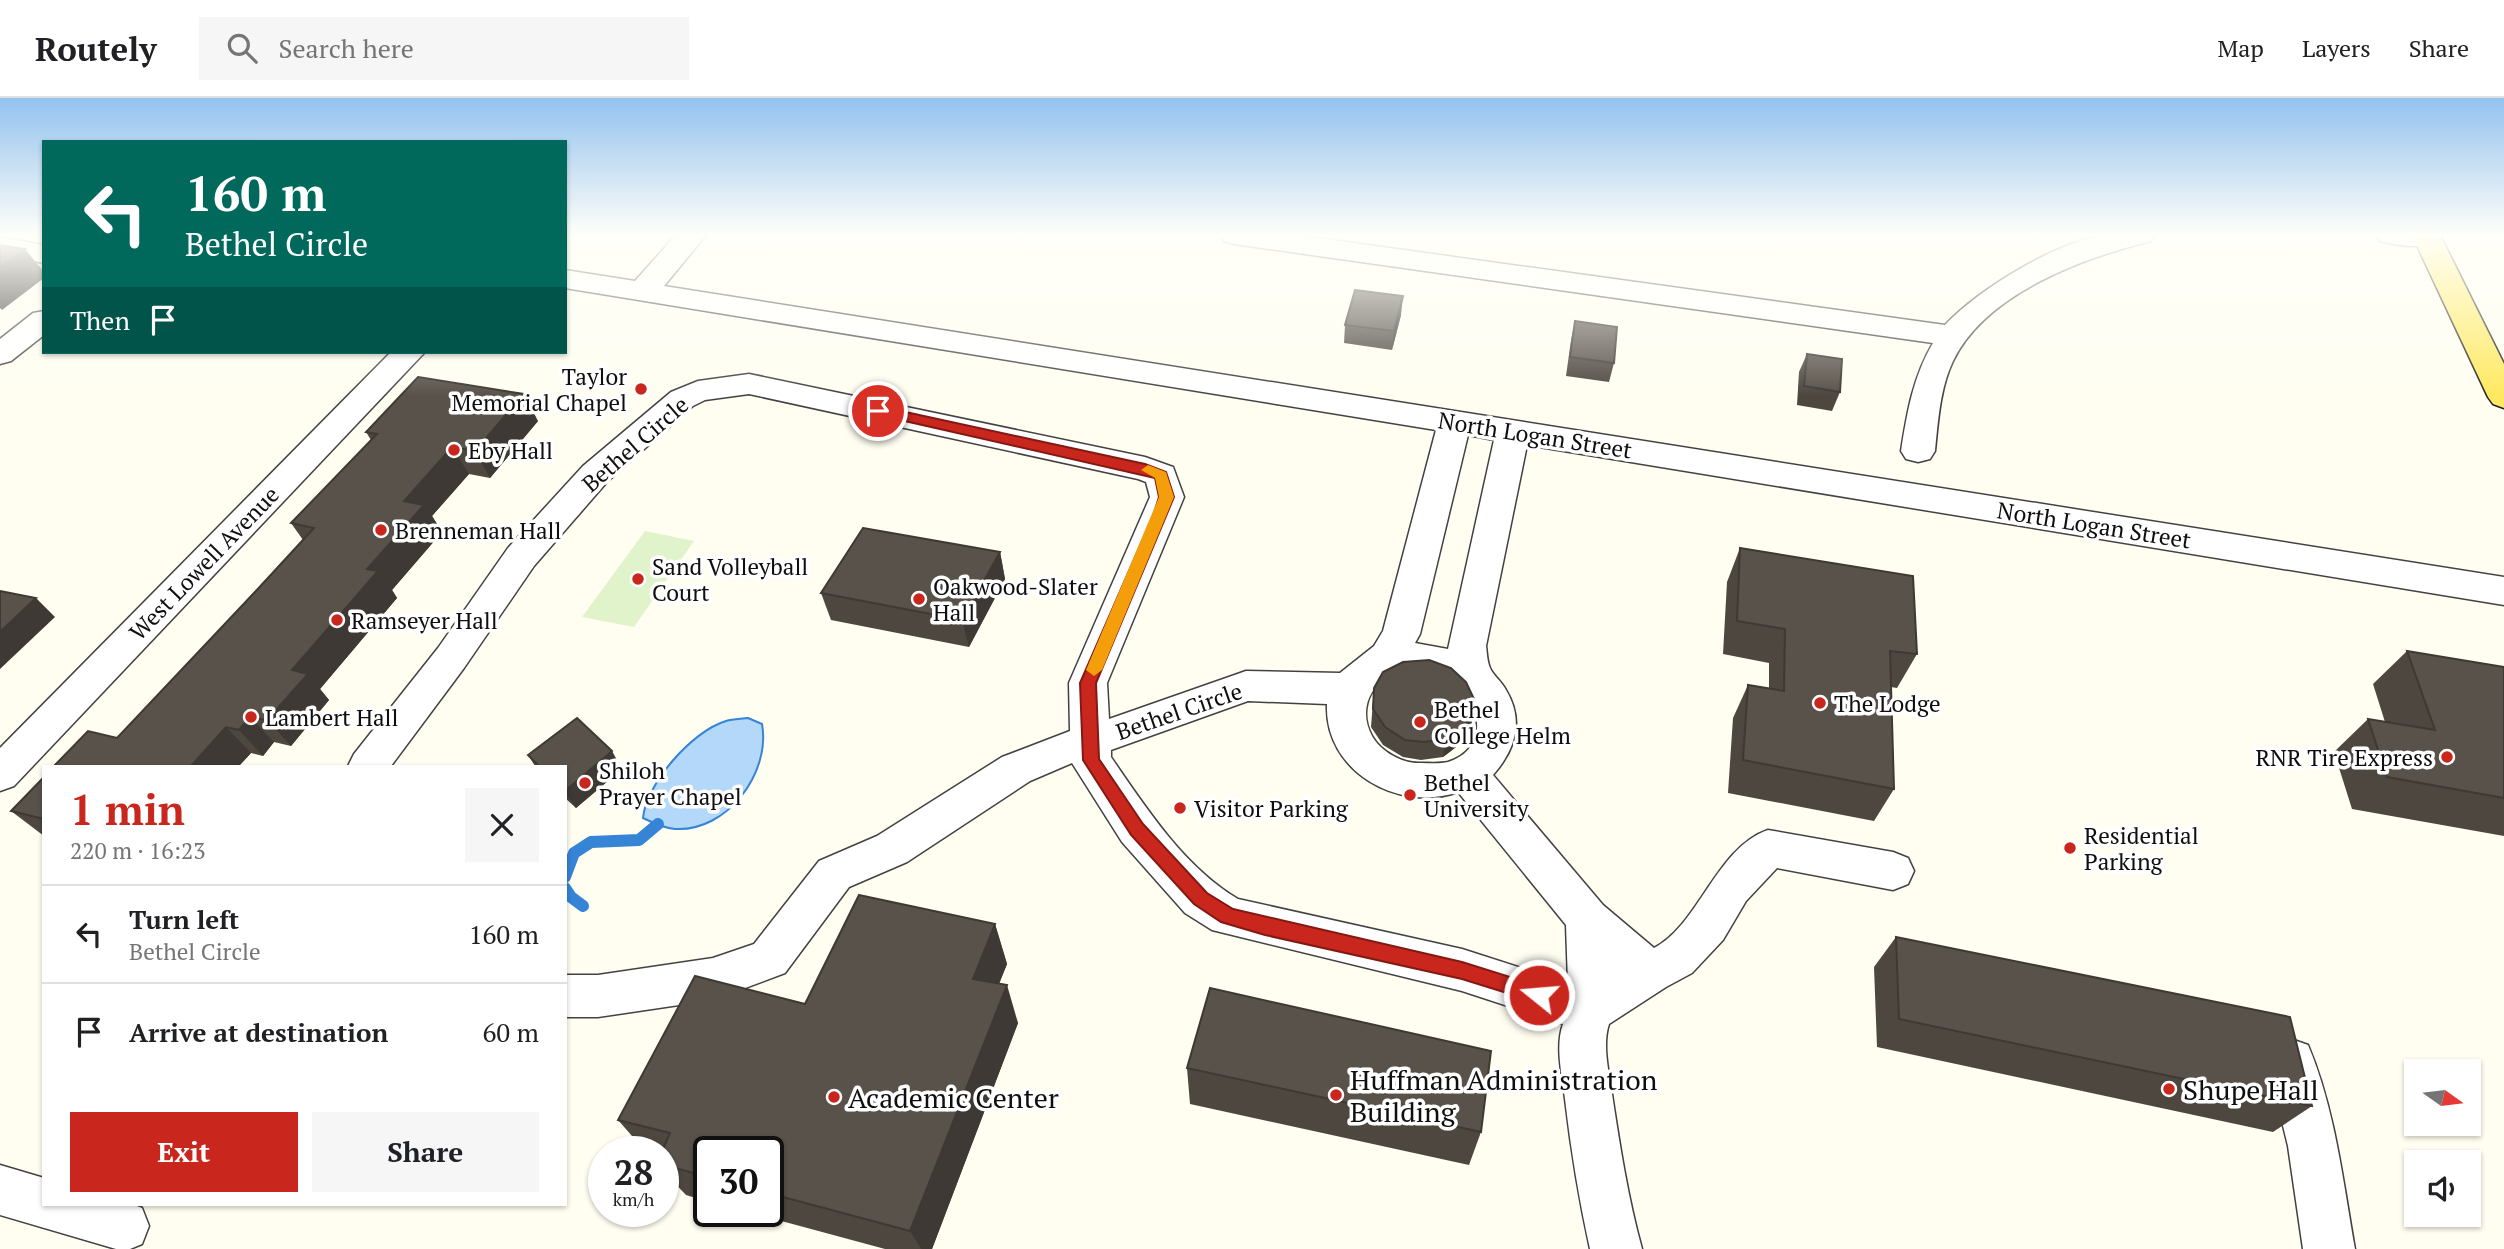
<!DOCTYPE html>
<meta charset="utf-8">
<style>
:root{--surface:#fff;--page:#f6f6f6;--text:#202124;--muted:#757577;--line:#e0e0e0;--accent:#c9271d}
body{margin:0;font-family:"PT Serif",serif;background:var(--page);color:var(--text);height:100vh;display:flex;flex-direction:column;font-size:26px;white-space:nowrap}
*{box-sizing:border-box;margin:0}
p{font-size:23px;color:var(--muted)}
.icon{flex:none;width:38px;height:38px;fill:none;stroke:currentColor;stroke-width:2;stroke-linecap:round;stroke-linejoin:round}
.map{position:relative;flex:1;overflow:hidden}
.side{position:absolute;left:42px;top:667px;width:525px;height:441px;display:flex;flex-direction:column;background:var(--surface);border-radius:0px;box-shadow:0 2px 5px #0004}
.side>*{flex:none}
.guide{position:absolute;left:42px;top:42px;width:525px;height:214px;border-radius:0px;box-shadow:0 2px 5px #0004;background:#00695c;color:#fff;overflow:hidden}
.needle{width:46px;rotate:104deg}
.buttons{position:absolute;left:2404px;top:961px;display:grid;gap:14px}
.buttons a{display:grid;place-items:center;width:77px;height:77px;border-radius:0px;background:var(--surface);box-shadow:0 2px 5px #0004;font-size:35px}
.speed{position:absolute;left:588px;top:1038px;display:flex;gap:14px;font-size:35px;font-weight:700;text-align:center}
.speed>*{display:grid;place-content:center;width:91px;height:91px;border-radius:50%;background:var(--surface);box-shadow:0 2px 5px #0004;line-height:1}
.speed small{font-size:18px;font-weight:400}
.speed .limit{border:4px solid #111;border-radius:10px;background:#fff;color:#111}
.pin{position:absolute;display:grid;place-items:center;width:60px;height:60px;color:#fff;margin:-30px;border:4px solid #fff;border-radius:50%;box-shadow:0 2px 7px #0007}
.me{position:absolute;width:77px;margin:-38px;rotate:287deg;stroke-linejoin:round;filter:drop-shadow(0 0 5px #0008)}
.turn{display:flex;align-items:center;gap:24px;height:147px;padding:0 28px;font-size:32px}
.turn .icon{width:91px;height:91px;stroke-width:2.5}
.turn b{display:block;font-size:49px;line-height:60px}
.then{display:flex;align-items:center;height:66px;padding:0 28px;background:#0003;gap:14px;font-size:26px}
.round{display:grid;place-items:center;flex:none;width:74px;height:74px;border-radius:0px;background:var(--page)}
.summary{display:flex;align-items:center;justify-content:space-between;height:119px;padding:0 28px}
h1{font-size:42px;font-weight:800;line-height:52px;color:var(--accent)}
.cta{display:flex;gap:14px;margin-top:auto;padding:14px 28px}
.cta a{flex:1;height:80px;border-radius:0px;background:var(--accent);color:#fff;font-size:28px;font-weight:800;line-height:80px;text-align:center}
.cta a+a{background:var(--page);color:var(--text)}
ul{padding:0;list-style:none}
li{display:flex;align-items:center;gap:21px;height:98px;padding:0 28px;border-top:2px solid var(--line)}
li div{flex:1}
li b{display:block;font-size:26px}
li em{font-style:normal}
header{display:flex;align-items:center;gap:42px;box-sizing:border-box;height:98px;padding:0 35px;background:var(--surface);border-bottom:2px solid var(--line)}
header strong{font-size:33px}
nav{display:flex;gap:38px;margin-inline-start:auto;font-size:24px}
.search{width:490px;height:63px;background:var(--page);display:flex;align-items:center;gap:18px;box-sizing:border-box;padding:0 24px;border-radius:0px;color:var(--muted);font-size:26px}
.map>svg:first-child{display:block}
</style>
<header>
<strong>Routely</strong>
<div class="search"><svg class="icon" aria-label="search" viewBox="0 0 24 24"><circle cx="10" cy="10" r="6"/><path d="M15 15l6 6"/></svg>Search here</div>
<nav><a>Map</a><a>Layers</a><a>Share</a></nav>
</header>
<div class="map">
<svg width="2504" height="1151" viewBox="0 0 2504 1151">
<rect width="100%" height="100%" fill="#fffef1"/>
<!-- pitch -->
<path fill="#e1f3ca" d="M 645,433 L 694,443 L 634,529 L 582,519 Z"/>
<!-- water -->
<path fill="#b3d8fa" stroke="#3584d6" stroke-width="2" d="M 748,620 L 762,626 C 771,675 727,734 675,731 C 664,730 653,725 643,720 C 646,686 692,633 726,623 C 733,621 741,621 748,620 Z"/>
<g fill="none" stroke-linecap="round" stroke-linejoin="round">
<!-- stream -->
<g stroke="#3584d6" stroke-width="12">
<path d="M 565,779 L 574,755 L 591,744 L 639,742 L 658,726"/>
<path d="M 565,790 L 571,799 L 583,808"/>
</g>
<defs>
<g id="minor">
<path d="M 676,137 L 706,137 L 664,188 L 2504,479 L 2504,507 L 1527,347 L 1486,548 C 1487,555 1487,563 1490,570 C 1493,577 1502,584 1506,592 C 1524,622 1516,651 1493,677 L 1603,807 L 1654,850 C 1699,827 1716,750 1768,732 L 1893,754 L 1908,760 L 1914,773 L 1908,786 L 1893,792 L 1777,770 L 1746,803 L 1723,842 L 1692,875 L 1666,889 L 1609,926 C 1602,947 1609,975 1612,996 C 1620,1049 1628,1100 1642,1151 L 1590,1151 C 1579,1101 1571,1052 1565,1001 C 1562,977 1555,948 1563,926 L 1462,893 L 1212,832 L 1185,815 L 1122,744 L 1072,665 L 1030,683 L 907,764 L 849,789 L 785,875 L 713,902 L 598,919 L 565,919 L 565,877 L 598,877 L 713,860 L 754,846 L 819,763 L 877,738 L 1002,659 L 1070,633 L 1069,585 L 1150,399 L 1146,384 L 1138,381 L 749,296 L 705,302 L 693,308 L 607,384 L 534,468 L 464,570 L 391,668 L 348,668 L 354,656 L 438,550 L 508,450 L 583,368 L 671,294 L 698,283 L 749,276 L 1145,359 L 1173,369 L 1184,399 L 1107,585 L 1109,621 L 1246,573 L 1340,575 L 1374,548 L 1383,533 L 1436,332 L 565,190 L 565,172 L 635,183 ZM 1468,337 L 1494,342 L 1448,551 L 1415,545 L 1420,536 ZM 1416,574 C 1431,575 1445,577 1456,587 C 1484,609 1487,652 1448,664 C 1440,666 1430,665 1421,665 C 1403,666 1381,654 1372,638 C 1360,616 1366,590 1390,579 C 1397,576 1408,575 1416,574 ZM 1248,603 L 1327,606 C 1324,673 1398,715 1458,694 L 1566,827 L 1568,885 L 1462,851 L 1238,801 C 1184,769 1146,710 1111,659 L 1111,652 Z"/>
<path d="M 1220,137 L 1296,137 L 1945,227 C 1979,191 2057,143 2106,137 C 2122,135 2139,137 2155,137 L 2151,143 C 2083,160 1986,195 1953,263 C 1940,290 1938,324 1935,353 L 1930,361 L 1918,364 L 1906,361 L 1901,353 C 1907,315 1913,279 1933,245 L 1234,146 L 1224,143 Z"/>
<path d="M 2376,137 L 2440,137 L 2441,139 L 2437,145 C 2419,150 2398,148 2380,143 Z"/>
<path d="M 0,139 L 44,147 L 44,165 L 0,157 Z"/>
<path d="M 44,213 L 44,237 L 11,263 L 0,266 L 0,241 L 33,215 Z"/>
<path d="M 391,254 L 425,254 L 14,688 L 0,693 L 0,650 Z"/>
<path d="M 2291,941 L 2308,947 C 2335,1011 2343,1083 2355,1151 L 2303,1151 L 2288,1048 L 2267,963 L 2274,947 Z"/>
<path d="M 0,1067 L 44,1080 L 44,1106 L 132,1106 L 142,1110 L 149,1128 L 142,1146 L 130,1151 L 116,1151 L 0,1117 Z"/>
</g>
<path id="major" d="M 2412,137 L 2440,137 L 2504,266 L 2504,310 L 2493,306 L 2488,299 Z"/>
</defs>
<!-- minor casing -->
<use href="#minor" stroke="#424242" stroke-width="3"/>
<!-- major casing -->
<use href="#major" stroke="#202020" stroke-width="3"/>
<!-- minor -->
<use href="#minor" fill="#fff" fill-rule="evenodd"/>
<!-- major -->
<use href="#major" fill="#ffe961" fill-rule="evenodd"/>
</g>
<!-- wall -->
<g fill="#4d4740">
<path d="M 1401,217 L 1392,252 L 1344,245 L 1345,227 Z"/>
<path d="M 1575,223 L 1614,265 L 1609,284 L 1566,278 L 1571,242 Z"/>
<path d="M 1807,256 L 1840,294 L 1832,313 L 1797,307 L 1799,274 Z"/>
<path d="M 538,323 L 490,380 L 469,376 L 432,418 L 442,434 L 392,492 L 397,500 L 320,591 L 329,602 L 291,648 L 274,644 L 263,658 L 251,655 L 239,668 L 54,668 L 117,640 L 303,442 L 291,425 L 371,342 L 366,334 Z"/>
<path d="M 1740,450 L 1917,556 L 1897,590 L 1891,589 L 1894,691 L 1874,723 L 1728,695 L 1733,620 L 1748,587 L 1769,590 L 1769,565 L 1723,556 L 1727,484 Z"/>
<path d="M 1000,454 L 1005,481 L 969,549 L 831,522 L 821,495 Z"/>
<path d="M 2407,553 L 2504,569 L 2504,738 L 2352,711 L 2334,654 L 2368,621 L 2385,624 L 2373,586 Z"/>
<path d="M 1374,590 L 1473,616 L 1470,634 L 1460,646 L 1443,659 L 1421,662 L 1403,659 L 1383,647 L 1371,629 Z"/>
<path d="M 528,657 L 622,671 L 576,710 L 565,700 L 565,668 L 535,668 Z"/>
<path d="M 44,679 L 44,738 L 11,713 Z"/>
<path d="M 995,826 L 1007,866 L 999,885 L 1018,925 L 932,1151 L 885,1151 L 744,1113 L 768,1113 L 768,1054 L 709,1054 L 709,1104 L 686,1097 L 663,1073 L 663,1054 L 646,1054 L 618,1022 Z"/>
<path d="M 1896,839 L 2312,1008 L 2273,1034 L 1877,949 L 1874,869 Z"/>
<path d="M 1187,970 L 1481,1034 L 1469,1067 L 1190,1006 Z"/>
</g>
<!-- shaded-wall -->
<g fill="#3e3934">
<path d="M 25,151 L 44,174 L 44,180 L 2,212 L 0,210 L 0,170 Z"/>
<path d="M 1403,198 L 1401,217 L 1392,252 L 1394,233 Z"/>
<path d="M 524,296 L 538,323 L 490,380 L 475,353 Z"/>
<path d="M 452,349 L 469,376 L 432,418 L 442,434 L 392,492 L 397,500 L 320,591 L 329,602 L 291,648 L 267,622 L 292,572 L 367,471 L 404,403 Z"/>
<path d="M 1000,454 L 1005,481 L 969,549 L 962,522 Z"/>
<path d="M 36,500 L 55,519 L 0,571 L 0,534 Z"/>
<path d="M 1473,616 L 1470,634 L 1460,646 L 1443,659 L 1446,641 Z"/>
<path d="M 250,619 L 274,644 L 263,658 L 239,632 Z"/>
<path d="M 226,629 L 251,655 L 239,668 L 191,668 Z"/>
<path d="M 612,653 L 622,671 L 576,710 L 565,694 L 565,693 Z"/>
<path d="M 995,826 L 1007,866 L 986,919 L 973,881 Z"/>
<path d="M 1007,887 L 1018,925 L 932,1151 L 921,1151 L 910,1133 Z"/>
</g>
<!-- building -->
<g fill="#59524b" stroke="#3e3934" stroke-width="2">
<path d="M 0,147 L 25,151 L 0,170 Z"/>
<path d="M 1355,192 L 1403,198 L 1394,233 L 1345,227 Z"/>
<path d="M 1575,223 L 1617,229 L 1614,265 L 1570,259 Z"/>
<path d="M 1807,256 L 1842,261 L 1840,294 L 1804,288 Z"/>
<path d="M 418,279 L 524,296 L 475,353 L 452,349 L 404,403 L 424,407 L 367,471 L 378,473 L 292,572 L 308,576 L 267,622 L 250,619 L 239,632 L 226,629 L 191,668 L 54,668 L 88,633 L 117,640 L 255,494 L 314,430 L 291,425 L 377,336 L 366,334 Z"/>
<path d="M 863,430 L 1000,454 L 962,522 L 821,495 Z"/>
<path d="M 1740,450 L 1913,478 L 1917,556 L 1890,553 L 1894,691 L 1743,662 L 1748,587 L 1784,593 L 1785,531 L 1737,523 Z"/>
<path d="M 0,493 L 36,500 L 0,534 Z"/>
<path d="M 2407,553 L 2504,569 L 2504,700 L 2387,679 L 2368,621 L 2435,632 Z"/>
<path d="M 1429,562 L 1451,570 L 1466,584 L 1474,601 L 1473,616 L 1463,628 L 1446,641 L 1424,644 L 1405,642 L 1385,629 L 1373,611 L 1374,590 L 1383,574 L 1403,564 Z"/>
<path d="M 577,620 L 612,653 L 565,693 L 565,668 L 539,668 L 528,657 Z"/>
<path d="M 44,679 L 44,721 L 11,713 Z"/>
<path d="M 859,797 L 995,826 L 973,881 L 1007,887 L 910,1133 L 768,1095 L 768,1054 L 709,1054 L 709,1079 L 663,1067 L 663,1054 L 662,1054 L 670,1035 L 618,1022 L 695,878 L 805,906 Z"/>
<path d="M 1896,839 L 2290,919 L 2312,1008 L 1899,921 Z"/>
<path d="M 1210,890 L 1491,953 L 1481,1034 L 1187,970 Z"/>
</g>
<!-- sky -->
<linearGradient id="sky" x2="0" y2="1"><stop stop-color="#93c2ef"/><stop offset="0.46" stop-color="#fffff9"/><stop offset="1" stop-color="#fffff9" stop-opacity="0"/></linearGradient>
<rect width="2504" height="298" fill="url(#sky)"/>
<!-- route -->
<path fill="#c9271d" stroke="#831913" stroke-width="2" d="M 878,308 L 1145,366 L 1166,374 L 1174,399 L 1096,585 L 1099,661 L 1143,726 L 1207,795 L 1233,811 L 1462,864 L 1539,888 L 1545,891 L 1548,897 L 1545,903 L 1539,905 L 1462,881 L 1265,837 L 1221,824 L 1194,806 L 1131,737 L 1083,662 L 1080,585 L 1153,418 L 1159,399 L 1155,380 L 874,316 L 872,313 Z"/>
<!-- slow -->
<path fill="#f59e0b" d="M 1148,367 L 1166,374 L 1174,399 L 1102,572 L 1094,578 L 1086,572 L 1159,399 L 1155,380 L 1141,372 Z"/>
<!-- markers -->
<g fill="#c9271d" stroke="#fff" stroke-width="2.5">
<circle cx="641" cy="291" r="7"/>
<circle cx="454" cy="352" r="7"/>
<circle cx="381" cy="432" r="7"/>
<circle cx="638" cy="481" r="7"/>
<circle cx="919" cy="501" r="7"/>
<circle cx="337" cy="522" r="7"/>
<circle cx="1820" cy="605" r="7"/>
<circle cx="251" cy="619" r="7"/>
<circle cx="1420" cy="624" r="7"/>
<circle cx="2447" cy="659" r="7"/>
<circle cx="585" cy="685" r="7"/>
<circle cx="1410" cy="697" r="7"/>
<circle cx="1180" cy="710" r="7"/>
<circle cx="2070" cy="750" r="7"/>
<circle cx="2169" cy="991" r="7"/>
<circle cx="1336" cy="997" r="7"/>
<circle cx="834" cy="999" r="7"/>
</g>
<g text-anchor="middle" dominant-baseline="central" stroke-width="7" stroke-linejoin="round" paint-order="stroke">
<!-- poi labels -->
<g font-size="23" fill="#0f0f0f" stroke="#fff" text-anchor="start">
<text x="627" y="278" text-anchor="end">Taylor<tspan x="627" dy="26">Memorial Chapel</tspan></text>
<text x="468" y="352">Eby Hall</text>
<text x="395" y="432">Brenneman Hall</text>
<text x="652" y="468">Sand Volleyball<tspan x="652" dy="26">Court</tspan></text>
<text x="933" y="488">Oakwood-Slater<tspan x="933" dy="26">Hall</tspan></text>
<text x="351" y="522">Ramseyer Hall</text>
<text x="1834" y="605">The Lodge</text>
<text x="1434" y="611">Bethel<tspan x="1434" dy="26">College Helm</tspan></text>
<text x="265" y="619">Lambert Hall</text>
<text x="2433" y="659" text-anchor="end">RNR Tire Express</text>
<text x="599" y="672">Shiloh<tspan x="599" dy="26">Prayer Chapel</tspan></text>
<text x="1424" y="684">Bethel<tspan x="1424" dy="26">University</tspan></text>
<text x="1194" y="710">Visitor Parking</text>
<text x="2084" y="737">Residential<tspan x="2084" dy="26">Parking</tspan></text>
</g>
<!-- street labels -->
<g font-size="23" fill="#0f0f0f" stroke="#fff">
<text transform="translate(1535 337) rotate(9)">North Logan Street</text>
<text transform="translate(635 346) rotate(-41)">Bethel Circle</text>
<text transform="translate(2094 427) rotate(9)">North Logan Street</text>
<text transform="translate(204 465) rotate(-46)">West Lowell Avenue</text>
<text transform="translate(1179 613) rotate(-19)">Bethel Circle</text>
</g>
<!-- near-poi labels -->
<g font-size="28" fill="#0f0f0f" stroke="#fff" text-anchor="start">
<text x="1350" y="981">Huffman Administration<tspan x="1350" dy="32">Building</tspan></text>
<text x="2183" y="991">Shupe Hall</text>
<text x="848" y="999">Academic Center</text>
</g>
</g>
</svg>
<div class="buttons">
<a><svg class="needle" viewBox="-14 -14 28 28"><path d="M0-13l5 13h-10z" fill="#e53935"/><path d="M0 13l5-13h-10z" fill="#757577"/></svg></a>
<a><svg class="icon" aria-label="sound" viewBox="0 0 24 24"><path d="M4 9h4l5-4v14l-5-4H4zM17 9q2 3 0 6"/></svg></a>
</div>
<div class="speed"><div>28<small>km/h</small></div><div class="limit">30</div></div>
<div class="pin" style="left:878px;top:313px;background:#d93025"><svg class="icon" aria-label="arrive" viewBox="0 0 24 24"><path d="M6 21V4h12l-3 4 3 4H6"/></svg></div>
<svg class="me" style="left:1539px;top:897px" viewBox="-20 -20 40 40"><circle r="17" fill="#c9271d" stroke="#fff" stroke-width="3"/><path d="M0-11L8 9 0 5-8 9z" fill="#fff"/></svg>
<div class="guide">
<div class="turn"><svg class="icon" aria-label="left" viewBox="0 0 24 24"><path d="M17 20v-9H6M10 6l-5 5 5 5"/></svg><div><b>160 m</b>Bethel Circle</div></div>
<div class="then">Then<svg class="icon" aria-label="arrive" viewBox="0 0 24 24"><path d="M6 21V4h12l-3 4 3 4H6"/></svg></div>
</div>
<section class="side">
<div class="summary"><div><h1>1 min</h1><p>220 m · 16:23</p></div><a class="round"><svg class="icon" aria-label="close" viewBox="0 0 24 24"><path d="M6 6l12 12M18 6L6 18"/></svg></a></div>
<ul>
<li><svg class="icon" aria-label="left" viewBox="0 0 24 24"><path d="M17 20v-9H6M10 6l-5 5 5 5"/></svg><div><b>Turn left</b><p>Bethel Circle</p></div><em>160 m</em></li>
<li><svg class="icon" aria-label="arrive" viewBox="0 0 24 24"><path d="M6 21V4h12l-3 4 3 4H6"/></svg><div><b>Arrive at destination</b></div><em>60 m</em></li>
</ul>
<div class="cta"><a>Exit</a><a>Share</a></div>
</section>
</div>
